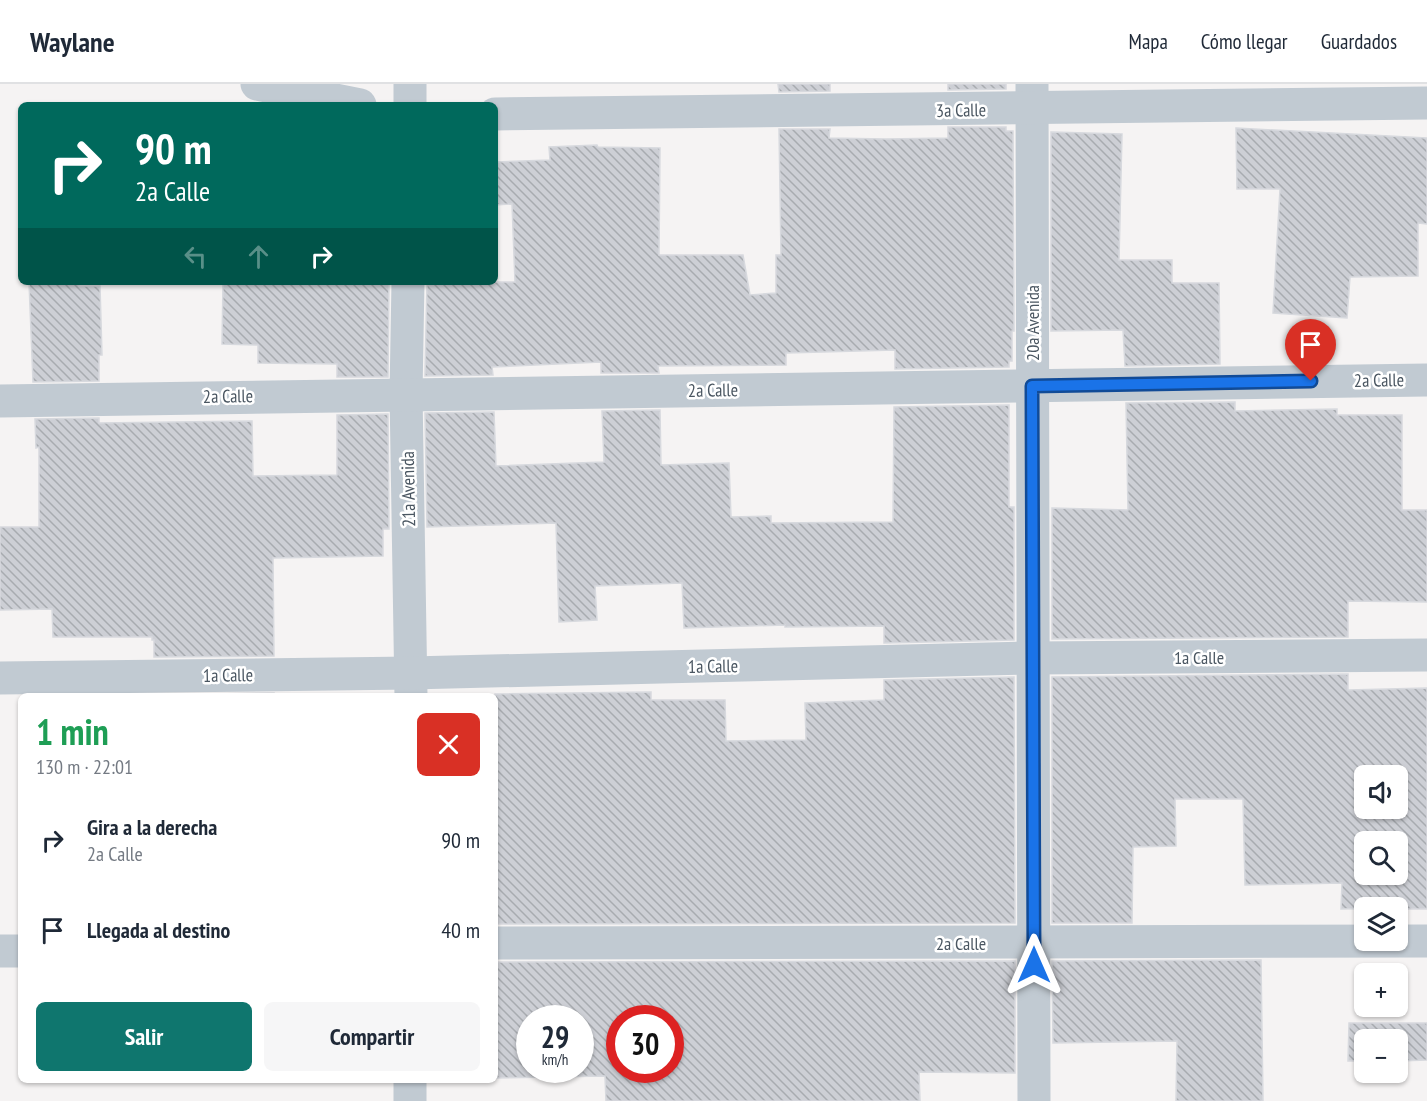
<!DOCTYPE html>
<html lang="es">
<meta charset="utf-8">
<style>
:root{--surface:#fff;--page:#f6f6f7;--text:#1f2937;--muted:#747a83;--line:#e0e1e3;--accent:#0f766e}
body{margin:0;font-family:"PT Sans Narrow",sans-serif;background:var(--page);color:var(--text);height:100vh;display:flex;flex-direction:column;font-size:22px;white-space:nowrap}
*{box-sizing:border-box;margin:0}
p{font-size:20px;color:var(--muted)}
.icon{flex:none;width:33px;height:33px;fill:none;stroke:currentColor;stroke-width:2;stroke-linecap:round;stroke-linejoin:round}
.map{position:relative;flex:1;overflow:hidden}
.panel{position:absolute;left:18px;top:609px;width:480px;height:390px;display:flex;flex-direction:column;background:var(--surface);border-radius:9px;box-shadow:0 2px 4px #0004}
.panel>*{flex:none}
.guide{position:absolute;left:18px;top:18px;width:480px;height:183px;border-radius:9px;box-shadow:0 2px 4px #0004;background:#00695c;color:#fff;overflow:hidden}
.fabs{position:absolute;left:1354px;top:681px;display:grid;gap:12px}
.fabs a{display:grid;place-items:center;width:54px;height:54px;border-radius:9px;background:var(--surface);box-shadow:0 2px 4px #0004;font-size:30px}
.speed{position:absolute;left:516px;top:921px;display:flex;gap:12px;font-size:30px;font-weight:700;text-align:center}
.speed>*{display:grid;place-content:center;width:78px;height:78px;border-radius:50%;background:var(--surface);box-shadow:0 2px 4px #0004;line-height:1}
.speed small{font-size:15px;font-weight:400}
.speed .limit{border:9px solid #d22;background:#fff;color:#111}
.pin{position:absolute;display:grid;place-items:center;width:51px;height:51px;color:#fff;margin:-62px -26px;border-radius:50% 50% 50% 0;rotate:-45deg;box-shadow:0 0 6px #0007}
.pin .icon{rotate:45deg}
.me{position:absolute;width:66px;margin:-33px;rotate:0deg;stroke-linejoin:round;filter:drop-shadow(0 0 4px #0008)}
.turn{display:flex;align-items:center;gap:21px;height:126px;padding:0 18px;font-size:27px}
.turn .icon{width:78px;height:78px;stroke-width:2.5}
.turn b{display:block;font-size:42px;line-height:51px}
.lanes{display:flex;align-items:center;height:57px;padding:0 18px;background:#0003;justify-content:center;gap:30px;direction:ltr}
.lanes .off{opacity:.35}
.round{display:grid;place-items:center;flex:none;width:63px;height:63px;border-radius:9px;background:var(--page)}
.head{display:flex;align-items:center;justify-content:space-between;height:102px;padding:0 18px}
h1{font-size:36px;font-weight:700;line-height:45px;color:#1e9e55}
.cta{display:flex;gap:12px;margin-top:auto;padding:12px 18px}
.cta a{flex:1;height:69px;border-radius:9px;background:var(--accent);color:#fff;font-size:24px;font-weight:700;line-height:69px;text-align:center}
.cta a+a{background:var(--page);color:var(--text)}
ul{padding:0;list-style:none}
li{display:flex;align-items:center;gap:18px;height:90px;padding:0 18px}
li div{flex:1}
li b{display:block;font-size:22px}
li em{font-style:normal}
header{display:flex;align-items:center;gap:36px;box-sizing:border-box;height:84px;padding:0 30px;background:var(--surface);border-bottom:2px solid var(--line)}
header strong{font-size:28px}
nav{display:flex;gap:33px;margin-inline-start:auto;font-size:21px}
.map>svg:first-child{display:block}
</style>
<header>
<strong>Waylane</strong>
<nav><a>Mapa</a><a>Cómo llegar</a><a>Guardados</a></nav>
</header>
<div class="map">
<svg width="1427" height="1017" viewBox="0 0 1427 1017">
<defs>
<pattern id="building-back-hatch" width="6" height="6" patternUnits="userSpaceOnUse" patternTransform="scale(1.5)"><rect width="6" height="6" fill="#cdcfd5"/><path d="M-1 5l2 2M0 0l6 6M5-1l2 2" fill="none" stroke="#a8abb0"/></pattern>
</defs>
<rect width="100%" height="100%" fill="#f5f3f3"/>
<!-- building -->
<g fill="url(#building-back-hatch)" stroke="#d7d9de" stroke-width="1.5" fill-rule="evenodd">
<path d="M 778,0 L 830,0 L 830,7 L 779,8 Z"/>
<path d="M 948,0 L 1006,0 L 1006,5 L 948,6 Z"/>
<path d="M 948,43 L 1006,43 L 1006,47 L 1013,47 L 1014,247 L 1012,247 L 1012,277 L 1009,277 L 1009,283 L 895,285 L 895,266 L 786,269 L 786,281 L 658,282 L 659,289 L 601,289 L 601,278 L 492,283 L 493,291 L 425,292 L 427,198 L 515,198 L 512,120 L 495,121 L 495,78 L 550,76 L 549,63 L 597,61 L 598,63 L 660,64 L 659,171 L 743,171 L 750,211 L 776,209 L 776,171 L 781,171 L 779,45 L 830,45 L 829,54 L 886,55 L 948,54 Z"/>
<path d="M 1236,44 L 1427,54 L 1427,140 L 1418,139 L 1418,192 L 1350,193 L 1347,234 L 1273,229 L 1280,105 L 1237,105 Z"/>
<path d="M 1051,48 L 1122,50 L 1119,176 L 1172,176 L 1172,199 L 1219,199 L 1220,280 L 1125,282 L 1123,246 L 1051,247 Z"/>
<path d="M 29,198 L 79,198 L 79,202 L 100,202 L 102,271 L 99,271 L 99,297 L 33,298 Z"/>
<path d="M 223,198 L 389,198 L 388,293 L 337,293 L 337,280 L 258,279 L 258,261 L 222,260 Z"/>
<path d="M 1235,318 L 1235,327 L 1337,325 L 1337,331 L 1402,331 L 1402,426 L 1427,426 L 1427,518 L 1348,517 L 1348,553 L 1052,555 L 1052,424 L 1128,426 L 1126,319 Z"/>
<path d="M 1009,321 L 1009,423 L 1014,423 L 1014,556 L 884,559 L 884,542 L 785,543 L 785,541 L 684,544 L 682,499 L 595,502 L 597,536 L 559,538 L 556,439 L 427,443 L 425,329 L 494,328 L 496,382 L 604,378 L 602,327 L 660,326 L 661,381 L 729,379 L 731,433 L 771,432 L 771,439 L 893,438 L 894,323 Z"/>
<path d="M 388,330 L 389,445 L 383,445 L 383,472 L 273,474 L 274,572 L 154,573 L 154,556 L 152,556 L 152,553 L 53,553 L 52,525 L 0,526 L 0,443 L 39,443 L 39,363 L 36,364 L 35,335 L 99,334 L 99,339 L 252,337 L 253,392 L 337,391 L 337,331 Z"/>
<path d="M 1348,590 L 1348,606 L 1427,604 L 1427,825 L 1398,825 L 1398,824 L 1341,825 L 1342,799 L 1245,801 L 1243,715 L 1175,715 L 1176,762 L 1133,763 L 1132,839 L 1052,839 L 1052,593 ZM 1365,692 L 1398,692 L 1398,724 L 1365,724 ZM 1365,758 L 1398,758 L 1398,790 L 1365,790 Z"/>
<path d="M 1014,593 L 1015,839 L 495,840 L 495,610 L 651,608 L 651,616 L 725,616 L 726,657 L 806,656 L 805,619 L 884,616 L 884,596 Z"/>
<path d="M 274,609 L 274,612 L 154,612 L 154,611 Z"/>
<path d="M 1261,876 L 1263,1017 L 1176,1017 L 1177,957 L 1053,959 L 1052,877 Z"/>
<path d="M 1015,877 L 1015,989 L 919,988 L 920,1017 L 606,1017 L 605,992 L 495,994 L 495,878 ZM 530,934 L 580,934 L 580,986 L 530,986 ZM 620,934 L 670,934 L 670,986 L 620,986 Z"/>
<path d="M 1349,939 L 1427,939 L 1427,976 L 1398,977 L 1398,956 L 1365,956 L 1365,977 L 1348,977 Z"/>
</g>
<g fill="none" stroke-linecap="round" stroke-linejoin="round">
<!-- minor -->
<g stroke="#c1cad2" stroke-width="33">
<path d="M 257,0 L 360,21"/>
<path d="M 1032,0 L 1034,1017"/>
<path d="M 410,21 L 410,0"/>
<path d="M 495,30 L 1427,19"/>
<path d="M 408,198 L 406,309 L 411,612"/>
<path d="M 0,317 L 1427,296"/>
<path d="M 495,859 L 1427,857"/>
<path d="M 0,867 L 21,867"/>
<path d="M 410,996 L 410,1017"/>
</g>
<!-- tertiary -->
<path stroke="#c1cad2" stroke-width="33" d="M 0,594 L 411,589 L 1033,574 L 1427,571"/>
</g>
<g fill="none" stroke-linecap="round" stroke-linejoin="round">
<defs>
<path id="route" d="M 1034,881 L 1032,302 L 1311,297"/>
</defs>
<!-- route casing -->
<use href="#route" stroke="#114b97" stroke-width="15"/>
<!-- route -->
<use href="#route" stroke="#1a73e8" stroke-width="10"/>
</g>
<g text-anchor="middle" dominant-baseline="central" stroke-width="5" stroke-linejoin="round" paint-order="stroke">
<!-- street labels -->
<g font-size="18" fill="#4a5661" stroke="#fff">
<text transform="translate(961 26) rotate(-1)">3a Calle</text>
<text transform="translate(1032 239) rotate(-90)">20a Avenida</text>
<text transform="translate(1379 296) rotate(-1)">2a Calle</text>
<text transform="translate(713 306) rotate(-1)">2a Calle</text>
<text transform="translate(228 312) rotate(-1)">2a Calle</text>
<text transform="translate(408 405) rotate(-91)">21a Avenida</text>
<text x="1199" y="573">1a Calle</text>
<text transform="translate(713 582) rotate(-1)">1a Calle</text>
<text transform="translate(228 591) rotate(-1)">1a Calle</text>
<text x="961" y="859">2a Calle</text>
</g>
</g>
</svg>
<div class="fabs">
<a><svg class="icon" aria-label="sound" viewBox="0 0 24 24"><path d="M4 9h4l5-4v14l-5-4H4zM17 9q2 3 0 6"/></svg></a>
<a><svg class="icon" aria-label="search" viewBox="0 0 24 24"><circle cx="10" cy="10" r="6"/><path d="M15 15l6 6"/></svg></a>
<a><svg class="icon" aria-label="layers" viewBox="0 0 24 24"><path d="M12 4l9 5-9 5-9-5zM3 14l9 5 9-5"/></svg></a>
<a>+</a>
<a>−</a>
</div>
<div class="speed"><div>29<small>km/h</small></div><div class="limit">30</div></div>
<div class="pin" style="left:1311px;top:297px;background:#d93025"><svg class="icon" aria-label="arrive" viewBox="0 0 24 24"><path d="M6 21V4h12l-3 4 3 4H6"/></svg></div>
<svg class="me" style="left:1034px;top:881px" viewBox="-20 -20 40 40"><path d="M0-17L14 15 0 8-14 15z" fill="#1a73e8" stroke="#fff" stroke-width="4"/></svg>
<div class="guide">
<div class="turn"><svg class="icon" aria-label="right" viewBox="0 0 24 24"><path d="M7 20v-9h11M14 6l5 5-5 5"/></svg><div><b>90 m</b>2a Calle</div></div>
<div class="lanes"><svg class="icon off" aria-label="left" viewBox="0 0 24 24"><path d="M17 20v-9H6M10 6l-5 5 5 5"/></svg><svg class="icon off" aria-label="ahead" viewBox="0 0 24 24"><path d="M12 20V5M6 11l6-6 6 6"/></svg><svg class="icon" aria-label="right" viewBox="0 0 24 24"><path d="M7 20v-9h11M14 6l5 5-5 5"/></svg></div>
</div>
<section class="panel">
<div class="head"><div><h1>1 min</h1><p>130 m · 22:01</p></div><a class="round" style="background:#d93025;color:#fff"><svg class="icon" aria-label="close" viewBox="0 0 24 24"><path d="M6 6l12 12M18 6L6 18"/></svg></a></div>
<ul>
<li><svg class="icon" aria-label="right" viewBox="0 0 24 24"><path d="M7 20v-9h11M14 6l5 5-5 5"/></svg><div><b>Gira a la derecha</b><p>2a Calle</p></div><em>90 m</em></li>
<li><svg class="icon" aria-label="arrive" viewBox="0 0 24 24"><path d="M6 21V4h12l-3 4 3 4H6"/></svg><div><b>Llegada al destino</b></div><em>40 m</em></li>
</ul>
<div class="cta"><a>Salir</a><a>Compartir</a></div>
</section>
</div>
